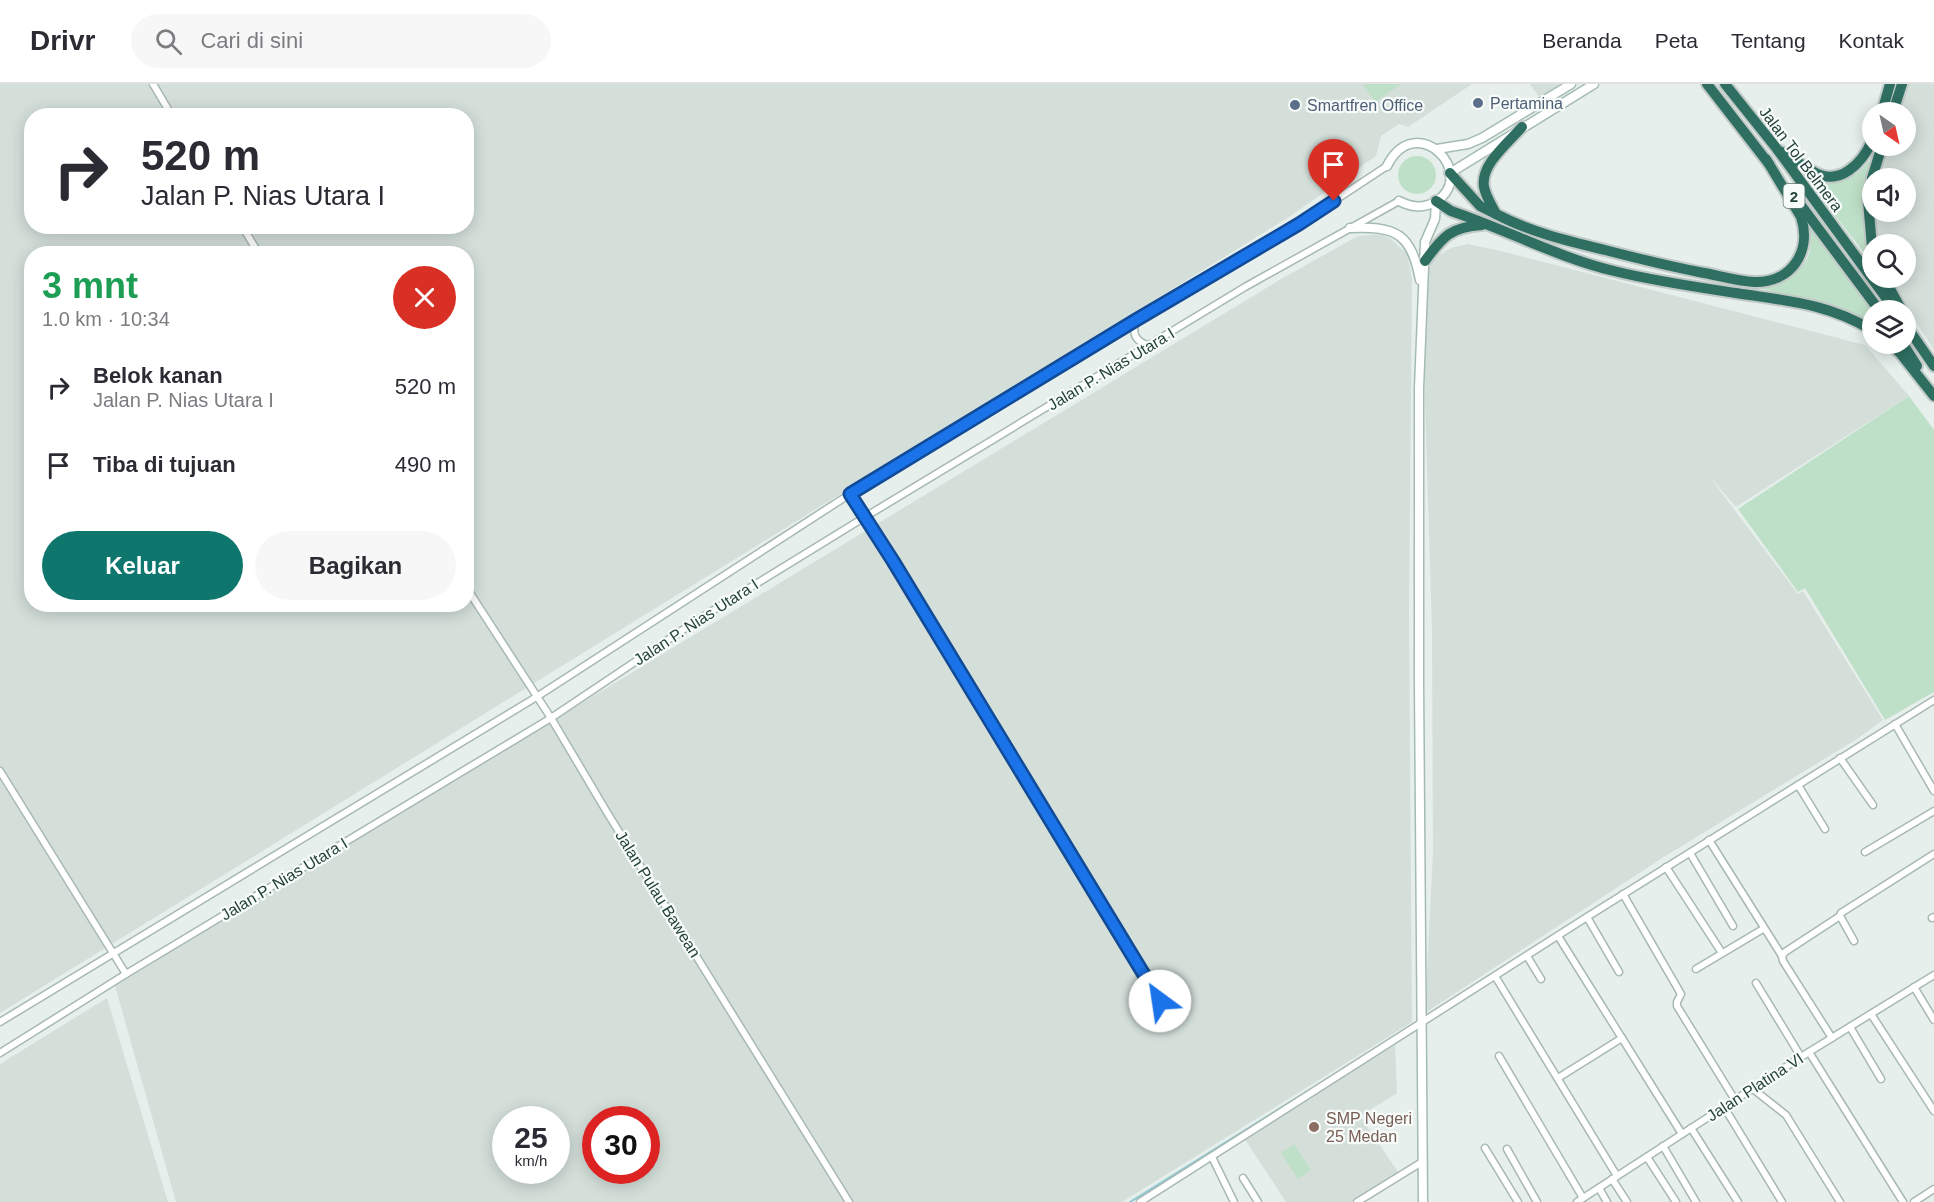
<!DOCTYPE html>
<html lang="id">
<meta charset="utf-8">
<style>
:root{--surface:#fff;--page:#f7f7f7;--text:#2b2b33;--muted:#7c7c81;--line:#e1e1e2;--accent:#0f766e}
body{margin:0;font-family:Helvetica,sans-serif;background:var(--page);color:var(--text);height:100vh;display:flex;flex-direction:column;font-size:22px;white-space:nowrap}
*{box-sizing:border-box;margin:0}
p{font-size:20px;color:var(--muted)}
.icon{flex:none;width:33px;height:33px;fill:none;stroke:currentColor;stroke-width:2;stroke-linecap:round;stroke-linejoin:round}
.map{position:relative;flex:1;overflow:hidden}
.details{position:absolute;left:24px;top:162px;width:450px;height:366px;display:flex;flex-direction:column;background:var(--surface);border-radius:24px;box-shadow:0 3px 15px #0003}
.details>*{flex:none}
.hud{position:absolute;left:24px;top:24px;width:450px;height:126px;border-radius:24px;box-shadow:0 3px 15px #0003;background:#fff;color:var(--text);overflow:hidden}
.needle{width:39px;rotate:146deg}
.fabs{position:absolute;left:1862px;top:18px;display:grid;gap:12px}
.fabs a{display:grid;place-items:center;width:54px;height:54px;border-radius:50%;background:var(--surface);box-shadow:0 3px 15px #0003;font-size:30px}
.speed{position:absolute;left:492px;top:1022px;display:flex;gap:12px;font-size:30px;font-weight:700;text-align:center}
.speed>*{display:grid;place-content:center;width:78px;height:78px;border-radius:50%;background:var(--surface);box-shadow:0 3px 15px #0003;line-height:1}
.speed small{font-size:15px;font-weight:400}
.speed .limit{border:9px solid #d22;background:#fff;color:#111}
.pin{position:absolute;display:grid;place-items:center;width:51px;height:51px;color:#fff;margin:-62px -26px;border-radius:50% 50% 50% 0;rotate:-45deg;box-shadow:0 0 6px #0007}
.pin .icon{rotate:45deg}
.me{position:absolute;width:66px;margin:-33px;rotate:329deg;stroke-linejoin:round;filter:drop-shadow(0 0 4px #0008)}
.turn{display:flex;align-items:center;gap:21px;height:126px;padding:0 18px;font-size:27px}
.turn .icon{width:78px;height:78px;stroke-width:2.5}
.turn b{display:block;font-size:42px;line-height:51px}
.round{display:grid;place-items:center;flex:none;width:63px;height:63px;border-radius:32px;background:var(--page)}
.headline{display:flex;align-items:center;justify-content:space-between;height:102px;padding:0 18px}
h1{font-size:36px;font-weight:700;line-height:45px;color:#1e9e55}
.action{display:flex;gap:12px;margin-top:auto;padding:12px 18px}
.action a{flex:1;height:69px;border-radius:36px;background:var(--accent);color:#fff;font-size:24px;font-weight:700;line-height:69px;text-align:center}
.action a+a{background:var(--page);color:var(--text)}
ul{padding:0;list-style:none}
li{display:flex;align-items:center;gap:18px;height:78px;padding:0 18px}
li div{flex:1}
li b{display:block;font-size:22px}
li em{font-style:normal}
header{display:flex;align-items:center;gap:36px;box-sizing:border-box;height:84px;padding:0 30px;background:var(--surface);border-bottom:2px solid var(--line)}
header strong{font-size:28px}
nav{display:flex;gap:33px;margin-inline-start:auto;font-size:21px}
.search{width:420px;height:54px;background:var(--page);display:flex;align-items:center;gap:15px;box-sizing:border-box;padding:0 21px;border-radius:33px;color:var(--muted);font-size:22px}
.map>svg:first-child{display:block}
</style>
<header>
<strong>Drivr</strong>
<div class="search"><svg class="icon" aria-label="search" viewBox="0 0 24 24"><circle cx="10" cy="10" r="6"/><path d="M15 15l6 6"/></svg>Cari di sini</div>
<nav><a>Beranda</a><a>Peta</a><a>Tentang</a><a>Kontak</a></nav>
</header>
<div class="map">
<svg width="1934" height="1118" viewBox="0 0 1934 1118">
<rect width="100%" height="100%" fill="#e6efeb"/>
<!-- built -->
<g fill="#d4dfda" fill-rule="evenodd">
<path d="M 0,0 L 1472,0 L 1408,43 L 1399,40 L 1381,52 L 1376,72 L 1289,133 L 0,929 ZM 32,32 L 466,32 L 466,142 L 32,142 ZM 32,170 L 466,170 L 466,520 L 32,520 Z"/>
<path d="M 1530,0 L 1560,0 L 1539,13 Z"/>
<path d="M 1909,0 L 1934,0 L 1934,266 L 1888,194 L 1905,194 L 1905,160 L 1875,160 L 1874,152 L 1875,128 L 1905,128 L 1905,94 L 1876,94 L 1886,62 L 1905,62 L 1905,28 L 1898,28 Z"/>
<path d="M 1381,150 L 1391,155 L 1407,170 L 1412,194 L 1409,529 L 1412,938 L 1122,1118 L 176,1118 L 115,902 L 1281,195 L 1358,152 ZM 506,1035 L 556,1035 L 556,1086 L 506,1086 ZM 596,1035 L 646,1035 L 646,1086 L 596,1086 Z"/>
<path d="M 1468,160 L 1505,168 L 1865,261 L 1909,312 L 1736,423 L 1709,392 L 1798,510 L 1803,507 L 1883,636 L 1857,655 L 1667,771 L 1425,929 L 1433,768 L 1432,546 L 1421,188 L 1433,174 L 1451,164 Z"/>
<path d="M 107,914 L 168,1118 L 0,1118 L 0,980 Z"/>
<path d="M 1395,961 L 1397,1009 L 1360,1032 L 1398,1088 L 1351,1118 L 1286,1118 L 1244,1054 Z"/>
</g>
<!-- green -->
<g fill="#bfe0c8">
<path d="M 1363,0 L 1401,0 L 1375,18 Z"/>
<circle cx="1417" cy="91" r="19"/>
<path d="M 1874,74 L 1864,112 L 1863,131 L 1872,179 L 1810,99 L 1811,94 C 1828,101 1850,98 1863,84 C 1867,80 1868,77 1874,74 Z"/>
<path d="M 1809,139 L 1872,227 L 1872,241 L 1824,221 L 1753,202 C 1775,195 1807,192 1810,164 C 1811,156 1810,147 1809,139 Z"/>
<path d="M 1909,312 L 1934,346 L 1934,608 L 1885,636 L 1805,504 L 1798,508 L 1738,425 Z"/>
<path d="M 1294,1060 L 1311,1086 L 1298,1095 L 1281,1069 Z"/>
</g>
<g fill="none" stroke-linecap="round" stroke-linejoin="round">
<!-- stream -->
<path stroke="#8ec9d4" stroke-width="2" d="M 1130,1118 L 1311,1005"/>
<defs>
<g id="street">
<path d="M 153,0 L 172,32"/>
<path d="M 242,142 L 259,170"/>
<path d="M 1136,236 C 1131,250 1136,258 1150,262"/>
<path d="M 850,410 L 881,458 L 1172,936"/>
<path d="M 466,503 L 551,634 L 608,730 L 849,1118"/>
<path d="M 1895,640 L 1934,707"/>
<path d="M 1840,674 L 1873,721"/>
<path d="M 0,687 L 126,890"/>
<path d="M 1798,701 L 1825,745"/>
<path d="M 1709,756 L 1782,872"/>
<path d="M 1865,768 L 1934,727"/>
<path d="M 1690,769 L 1733,842"/>
<path d="M 1666,783 L 1722,869"/>
<path d="M 1623,810 L 1681,910 L 1677,918 L 1677,922 L 1735,1016"/>
<path d="M 1587,833 L 1619,888"/>
<path d="M 1932,834 L 1934,833"/>
<path d="M 1558,852 L 1682,1050"/>
<path d="M 1854,857 L 1840,832 L 1841,829 L 1934,770"/>
<path d="M 1527,872 L 1541,895"/>
<path d="M 1696,885 L 1763,845"/>
<path d="M 1495,892 L 1617,1092"/>
<path d="M 1756,899 L 1801,973"/>
<path d="M 1914,903 L 1934,936"/>
<path d="M 1871,930 L 1934,1027"/>
<path d="M 0,938 L 538,612 L 850,410 L 1136,236 L 1299,140 L 1387,82"/>
<path d="M 1850,943 L 1881,995"/>
<path d="M 1832,954 L 1783,877 L 1782,872 L 1785,868 L 1840,832"/>
<path d="M 1809,968 L 1903,1118"/>
<path d="M 0,969 L 126,890 L 551,634 L 699,535 L 865,433 L 1245,203 L 1399,117"/>
<path d="M 1499,972 L 1583,1114"/>
<path d="M 1558,994 L 1622,954"/>
<path d="M 1753,1005 L 1786,1031 L 1840,1118"/>
<path d="M 1724,1023 L 1782,1118"/>
<path d="M 1691,1044 L 1738,1118"/>
<path d="M 1663,1062 L 1696,1118"/>
<path d="M 1485,1064 L 1518,1118"/>
<path d="M 1507,1065 L 1537,1118"/>
<path d="M 1212,1073 L 1234,1118"/>
<path d="M 1647,1073 L 1676,1118"/>
<path d="M 1243,1094 L 1258,1118"/>
<path d="M 1612,1095 L 1627,1118"/>
<path d="M 1599,1104 L 1607,1118"/>
<path d="M 1140,1118 L 1587,833 L 1934,616"/>
<path d="M 1357,1118 L 1422,1078"/>
<path d="M 1577,1118 L 1809,968 L 1934,891"/>
<path d="M 1914,1118 L 1934,1105"/>
</g>
<g id="secondary">
<path d="M 1437,65 L 1468,60 L 1482,54 L 1571,0"/>
<path d="M 1387,82 C 1416,24 1480,91 1435,118 C 1422,125 1411,123 1399,117"/>
<path d="M 1450,89 L 1594,0"/>
<path d="M 1350,144 C 1396,142 1411,149 1420,196"/>
<path d="M 1423,1118 L 1419,599 L 1419,304 L 1425,158 L 1435,135 L 1436,117"/>
</g>
<g id="highway">
<path d="M 1707,0 L 1769,80"/>
<path d="M 1725,0 L 1777,65 L 1895,226"/>
<path d="M 1882,28 L 1890,0"/>
<path d="M 1893,28 L 1902,0"/>
<path d="M 1522,43 C 1508,59 1480,81 1484,103 C 1486,113 1492,122 1496,130 C 1530,148 1568,157 1605,166 C 1636,174 1668,182 1699,188 C 1717,191 1736,197 1754,198 C 1792,199 1812,167 1801,133 L 1766,75"/>
<path d="M 1782,68 C 1793,74 1803,82 1814,88 C 1840,103 1862,79 1872,57"/>
<path d="M 1450,89 L 1480,122 L 1496,130"/>
<path d="M 1872,94 L 1882,62"/>
<path d="M 1872,95 L 1868,117 L 1872,163"/>
<path d="M 1797,116 L 1879,226"/>
<path d="M 1436,117 L 1451,127 C 1505,145 1559,174 1614,187 C 1654,197 1696,203 1736,209 C 1787,217 1827,219 1872,246"/>
<path d="M 1425,177 C 1443,152 1451,143 1482,141"/>
<path d="M 1884,194 L 1901,225"/>
<path d="M 1905,240 L 1934,282"/>
<path d="M 1889,260 L 1900,269 L 1934,312"/>
<path d="M 1903,260 L 1917,282"/>
</g>
</defs>
<!-- street casing -->
<use href="#street" stroke="#a8b8b2" stroke-width="9"/>
<!-- secondary casing -->
<use href="#secondary" stroke="#a4bbb3" stroke-width="11"/>
<!-- highway casing -->
<use href="#highway" stroke="#c2cac8" stroke-width="14"/>
<!-- street -->
<use href="#street" stroke="#fff" stroke-width="6"/>
<!-- secondary -->
<use href="#secondary" stroke="#fff" stroke-width="8"/>
<!-- highway -->
<use href="#highway" stroke="#2f6f62" stroke-width="10"/>
</g>
<g fill="none" stroke-linecap="round" stroke-linejoin="round">
<defs>
<path id="route" d="M 1160,917 L 893,477 L 850,410 L 1136,236 L 1299,140 L 1334,117"/>
</defs>
<!-- route casing -->
<use href="#route" stroke="#114b97" stroke-width="15"/>
<!-- route -->
<use href="#route" stroke="#1a73e8" stroke-width="10"/>
</g>
<!-- markers -->
<g fill="#5c6f8a" stroke="#f7fbf9" stroke-width="2">
<circle cx="1478" cy="19" r="6"/>
<circle cx="1295" cy="21" r="6"/>
</g>
<circle fill="#8d6e63" stroke="#f7fbf9" stroke-width="2" cx="1314" cy="1043" r="6"/>
<g text-anchor="middle" dominant-baseline="central" stroke-width="4.5" stroke-linejoin="round" paint-order="stroke">
<!-- shield labels -->
<rect fill="#f7fbf9" stroke="#637a73" stroke-width="1.5" x="1783.5" y="100" width="21" height="24" rx="4.5"/>
<g font-size="15" font-weight="bold" fill="#24423a">
<text x="1794" y="112">2</text>
</g>
<!-- service labels -->
<g font-size="16" fill="#4e5e75" stroke="#f7fbf9" text-anchor="start">
<text x="1490" y="19">Pertamina</text>
<text x="1307" y="21">Smartfren Office</text>
</g>
<!-- street labels -->
<g font-size="16" fill="#24423a" stroke="#f7fbf9">
<text transform="translate(1801 75) rotate(53)">Jalan Tol Belmera</text>
<text transform="translate(1111 285) rotate(-31)">Jalan P. Nias Utara I</text>
<text transform="translate(696 538) rotate(-33)">Jalan P. Nias Utara I</text>
<text transform="translate(284 795) rotate(-31)">Jalan P. Nias Utara I</text>
<text transform="translate(658 810) rotate(58)">Jalan Pulau Bawean</text>
<text transform="translate(1755 1003) rotate(-33)">Jalan Platina VI</text>
</g>
<!-- education labels -->
<g font-size="16" fill="#785e54" stroke="#f7fbf9" text-anchor="start">
<text x="1326" y="1034">SMP Negeri<tspan x="1326" dy="18">25 Medan</tspan></text>
</g>
</g>
</svg>
<div class="fabs">
<a><svg class="needle" viewBox="-14 -14 28 28"><path d="M0-13l5 13h-10z" fill="#e53935"/><path d="M0 13l5-13h-10z" fill="#7c7c81"/></svg></a>
<a><svg class="icon" aria-label="sound" viewBox="0 0 24 24"><path d="M4 9h4l5-4v14l-5-4H4zM17 9q2 3 0 6"/></svg></a>
<a><svg class="icon" aria-label="search" viewBox="0 0 24 24"><circle cx="10" cy="10" r="6"/><path d="M15 15l6 6"/></svg></a>
<a><svg class="icon" aria-label="layers" viewBox="0 0 24 24"><path d="M12 4l9 5-9 5-9-5zM3 14l9 5 9-5"/></svg></a>
</div>
<div class="speed"><div>25<small>km/h</small></div><div class="limit">30</div></div>
<div class="pin" style="left:1334px;top:117px;background:#d93025"><svg class="icon" aria-label="arrive" viewBox="0 0 24 24"><path d="M6 21V4h12l-3 4 3 4H6"/></svg></div>
<svg class="me" style="left:1160px;top:917px" viewBox="-20 -20 40 40"><circle r="19" fill="#fff"/><path d="M0-13L10 11 0 6-10 11z" fill="#1a73e8"/></svg>
<div class="hud">
<div class="turn"><svg class="icon" aria-label="right" viewBox="0 0 24 24"><path d="M7 20v-9h11M14 6l5 5-5 5"/></svg><div><b>520 m</b>Jalan P. Nias Utara I</div></div>
</div>
<section class="details">
<div class="headline"><div><h1>3 mnt</h1><p>1.0 km · 10:34</p></div><a class="round" style="background:#d93025;color:#fff"><svg class="icon" aria-label="close" viewBox="0 0 24 24"><path d="M6 6l12 12M18 6L6 18"/></svg></a></div>
<ul>
<li><svg class="icon" aria-label="right" viewBox="0 0 24 24"><path d="M7 20v-9h11M14 6l5 5-5 5"/></svg><div><b>Belok kanan</b><p>Jalan P. Nias Utara I</p></div><em>520 m</em></li>
<li><svg class="icon" aria-label="arrive" viewBox="0 0 24 24"><path d="M6 21V4h12l-3 4 3 4H6"/></svg><div><b>Tiba di tujuan</b></div><em>490 m</em></li>
</ul>
<div class="action"><a>Keluar</a><a>Bagikan</a></div>
</section>
</div>
